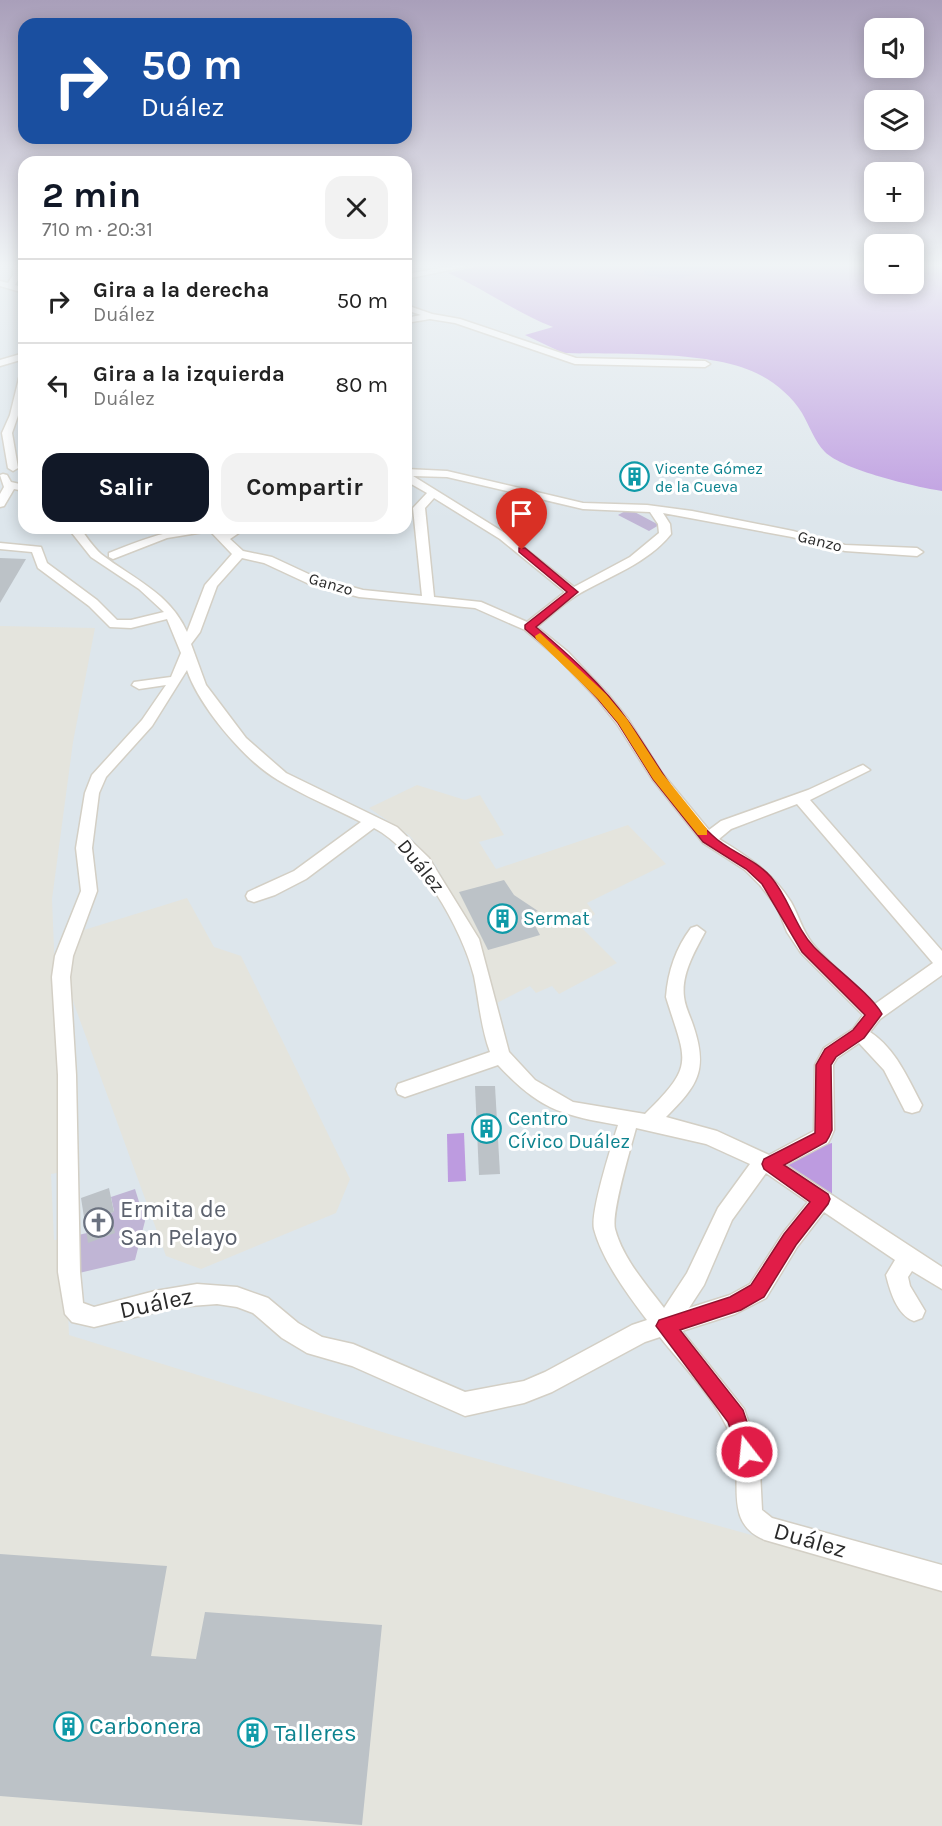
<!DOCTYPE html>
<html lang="es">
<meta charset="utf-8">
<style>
:root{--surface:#fff;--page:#f2f2f2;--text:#222;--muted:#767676;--line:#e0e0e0;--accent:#111827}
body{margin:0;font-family:Karla,sans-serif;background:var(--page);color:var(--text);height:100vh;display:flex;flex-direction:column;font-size:22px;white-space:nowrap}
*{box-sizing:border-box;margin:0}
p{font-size:20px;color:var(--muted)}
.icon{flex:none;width:33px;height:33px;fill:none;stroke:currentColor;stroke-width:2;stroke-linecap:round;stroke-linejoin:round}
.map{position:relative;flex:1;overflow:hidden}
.drawer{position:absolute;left:18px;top:156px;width:394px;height:378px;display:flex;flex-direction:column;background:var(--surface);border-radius:18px;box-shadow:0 3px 15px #0003}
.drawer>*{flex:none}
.top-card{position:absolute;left:18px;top:18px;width:394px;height:126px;border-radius:18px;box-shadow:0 3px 15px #0003;background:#1a4fa0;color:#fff;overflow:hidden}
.tools{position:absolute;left:864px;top:18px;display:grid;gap:12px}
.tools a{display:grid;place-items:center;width:60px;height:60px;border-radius:12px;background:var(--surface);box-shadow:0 3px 15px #0003;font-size:30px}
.pin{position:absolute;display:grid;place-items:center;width:51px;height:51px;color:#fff;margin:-62px -26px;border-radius:50% 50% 50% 0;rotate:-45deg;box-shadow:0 0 6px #0007}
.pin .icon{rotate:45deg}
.me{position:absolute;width:66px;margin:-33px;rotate:344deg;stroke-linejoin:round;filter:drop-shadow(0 0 4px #0008)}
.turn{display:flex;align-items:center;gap:21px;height:126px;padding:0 24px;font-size:27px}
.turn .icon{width:78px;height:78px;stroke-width:2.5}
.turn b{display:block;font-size:42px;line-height:51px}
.round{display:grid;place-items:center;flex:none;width:63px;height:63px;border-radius:18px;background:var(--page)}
.summary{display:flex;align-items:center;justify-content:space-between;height:102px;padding:0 24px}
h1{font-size:36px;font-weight:700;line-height:45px;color:var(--accent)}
.cta{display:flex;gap:12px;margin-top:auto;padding:12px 24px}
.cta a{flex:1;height:69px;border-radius:18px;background:var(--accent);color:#fff;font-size:24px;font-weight:700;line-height:69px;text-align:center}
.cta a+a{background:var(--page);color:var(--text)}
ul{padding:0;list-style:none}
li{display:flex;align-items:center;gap:18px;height:84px;padding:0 24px;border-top:2px solid var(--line)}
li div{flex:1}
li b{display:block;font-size:22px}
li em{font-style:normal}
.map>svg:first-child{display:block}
</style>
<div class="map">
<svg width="942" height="1826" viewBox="0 0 942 1826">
<rect width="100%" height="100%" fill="#dde6ec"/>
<!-- industrial -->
<g fill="#e4e4dd">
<path d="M 0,626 L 95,628 L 73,742 L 52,899 L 63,1172 L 51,1174 L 54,1240 L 65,1239 L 69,1335 L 392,1435 L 942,1588 L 942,1826 L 0,1826 Z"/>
<path d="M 417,785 L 465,800 L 480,795 L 504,835 L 479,842 L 496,869 L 628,825 L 666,864 L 587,903 L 595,914 L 580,926 L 617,963 L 559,994 L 552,986 L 536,993 L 530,986 L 493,1005 L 474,935 L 436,865 L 409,835 L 369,808 Z"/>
<path d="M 187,898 L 214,947 L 241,956 L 350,1179 L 336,1213 L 201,1269 L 166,1256 L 74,1004 L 68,981 L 70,958 L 84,930 Z"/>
</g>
<!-- green -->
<g fill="#bd9be0">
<path d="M 483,265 L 874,265 L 874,284 L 914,284 L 914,265 L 942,265 L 942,491 C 916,487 843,470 825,452 C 815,442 809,425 802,413 C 793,398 777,384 762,376 C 714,349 618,355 563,353 L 525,335 L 553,327 C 516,313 485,289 448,273 Z"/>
<path d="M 464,1133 L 466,1181 L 448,1182 L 447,1134 Z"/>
<path d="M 832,1143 L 832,1198 L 784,1166 L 811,1149 Z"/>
</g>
<!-- cemetery -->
<g fill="#c0b5d5">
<path d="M 629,509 L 659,525 L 649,531 L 618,515 Z"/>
<path d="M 135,1189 L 145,1221 L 135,1260 L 79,1273 L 74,1236 L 87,1233 L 114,1211 L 111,1197 Z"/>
</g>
<!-- pitch -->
<path fill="#ac97e7" d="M 645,265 L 707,265 L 709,269 L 677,280 L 644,275 Z"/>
<!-- building -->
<g fill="#bcc2c7">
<path d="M 632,469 L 649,474 L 639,483 L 620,480 Z"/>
<path d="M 0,558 L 26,559 L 0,603 Z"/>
<path d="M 504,880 L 514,895 L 538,911 L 529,914 L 540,935 L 488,950 L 459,892 Z"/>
<path d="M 475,1086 L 495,1086 L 500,1174 L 479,1175 Z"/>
<path d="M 109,1188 L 114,1212 L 111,1213 L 115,1233 L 88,1243 L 81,1198 Z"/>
<path d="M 0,1554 L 167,1566 L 151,1656 L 196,1659 L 205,1612 L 382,1625 L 362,1825 L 0,1796 Z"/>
</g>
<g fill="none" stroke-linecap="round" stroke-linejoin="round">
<defs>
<g id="minor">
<path d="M 13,265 L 21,265 L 21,275 L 15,285 L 24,288 L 24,293 L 0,286 L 0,281 L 8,283 L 13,275 Z"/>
<path d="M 459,265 L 474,265 L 406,279 L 406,274 Z"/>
<path d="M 406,305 L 432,314 L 460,319 L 576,358 L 705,361 L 710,364 L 705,367 L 575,364 L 455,323 L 430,319 L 406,323 L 406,318 L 421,315 L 406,310 Z"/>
<path d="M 24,353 L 24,359 L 0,366 L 0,360 Z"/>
<path d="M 24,375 L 24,398 L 12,433 L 18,468 L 13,471 L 8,468 L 2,433 L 10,415 L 19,378 Z"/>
<path d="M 406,469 L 447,471 L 583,503 L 647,505 L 692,511 L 793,531 L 845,545 L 917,548 L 923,552 L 917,556 L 845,551 L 792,537 L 663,513 L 670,524 L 671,534 C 647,564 609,576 577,595 C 563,604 550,616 537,627 L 568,652 L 607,693 L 628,719 L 662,773 L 709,830 L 721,821 L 808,790 L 858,767 L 863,765 L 870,770 L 810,800 L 942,951 L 942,975 L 880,1019 L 870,1032 C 896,1049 908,1079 922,1105 L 919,1111 L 912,1113 L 905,1111 L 884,1070 L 859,1043 L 837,1058 L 833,1065 L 834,1130 L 831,1137 L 828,1143 L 786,1165 L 942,1267 L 942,1289 L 912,1271 L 908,1277 L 910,1286 L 925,1311 L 922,1318 L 914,1321 C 897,1315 890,1291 886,1275 L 895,1260 L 824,1212 L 797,1247 L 766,1298 L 735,1314 L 682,1331 L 744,1409 L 759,1452 L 762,1510 L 772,1518 L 942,1565 L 942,1591 L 765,1540 C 725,1524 741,1486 735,1452 C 729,1412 685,1369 660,1337 L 645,1342 L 552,1392 L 524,1403 L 465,1416 L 352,1366 L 307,1353 L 282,1338 L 253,1313 L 237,1307 L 217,1304 L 176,1307 L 94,1327 L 72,1322 L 65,1314 L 58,1272 L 58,1075 L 52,977 L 55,956 L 81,891 L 76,848 L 85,793 L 92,775 L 142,720 L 166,685 L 139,689 L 132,685 L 134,682 L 171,677 L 181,653 L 167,619 L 131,628 L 110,627 L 89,606 L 38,568 L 32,552 L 0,549 L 0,543 L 41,547 L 47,563 L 97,600 L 117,620 L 131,620 L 164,612 L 139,589 L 91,557 L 68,528 L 80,528 C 86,536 93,547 101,554 C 133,579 169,592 187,632 L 205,585 L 232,554 L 210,531 L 167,538 L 113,559 L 109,557 L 109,553 C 154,535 173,528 222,528 L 224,533 L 232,528 L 246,528 L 230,539 L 243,551 L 272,557 L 315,577 L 363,590 L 422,596 L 413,508 L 427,493 L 406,481 ZM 413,476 L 447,477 L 583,509 L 650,512 L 658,524 L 659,533 L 630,557 L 574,587 L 508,535 ZM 434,498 L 500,539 L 565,592 L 527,622 L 481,602 L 434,597 L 425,508 ZM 242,558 L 264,563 L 307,583 L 359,597 L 475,608 L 525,630 L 558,658 L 597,699 L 617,724 L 652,779 L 703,843 L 745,870 L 760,885 L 777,907 L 787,932 L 801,953 L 863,1015 L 853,1029 L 824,1048 L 815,1065 L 814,1131 L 769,1155 L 717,1131 L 666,1117 C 697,1086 708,1071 694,1028 C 691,1018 685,1007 684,997 C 681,974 695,951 705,932 L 697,926 L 691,928 C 676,948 668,971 666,997 C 686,1062 696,1064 645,1114 L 573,1102 L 535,1080 L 509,1052 L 479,939 L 429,858 L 397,827 L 286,773 L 246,738 L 206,685 L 191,644 L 200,632 L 217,586 ZM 187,670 C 199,706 245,761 278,780 C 304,796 334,808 361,822 L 294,871 L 248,892 L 246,896 L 248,900 L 254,902 L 275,895 L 306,879 L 374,828 C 417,850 463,930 474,976 C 479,1001 481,1028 490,1052 L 398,1084 L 396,1089 L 398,1094 L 405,1097 L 498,1065 C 539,1109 560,1115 618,1125 C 612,1144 590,1212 594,1229 C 602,1260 628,1295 647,1320 L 632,1325 L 545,1372 L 524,1381 L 465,1392 L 353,1344 L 322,1337 L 298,1323 L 268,1298 L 237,1287 L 197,1284 L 155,1291 L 94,1307 L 83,1303 L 80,1272 L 76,1075 L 70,977 L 73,956 L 97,891 L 92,848 L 99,793 L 106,777 L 152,726 ZM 797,804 L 933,963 L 875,1004 C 854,984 830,965 812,943 C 802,930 799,916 791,902 C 773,873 747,856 719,839 L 731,829 ZM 636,1128 L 706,1144 L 750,1164 L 718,1208 L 687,1273 L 664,1308 C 646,1284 623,1259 615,1229 C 611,1213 631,1147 636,1128 ZM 766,1173 L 808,1202 L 783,1233 L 750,1284 L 730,1295 L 689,1308 L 704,1285 L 732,1220 Z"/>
<path d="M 3,474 L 7,475 L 11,482 L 24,485 L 24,491 L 14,489 L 4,506 L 0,507 L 0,494 L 4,487 L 0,475 Z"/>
</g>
</defs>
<!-- minor casing -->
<use href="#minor" stroke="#d3cfc5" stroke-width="3"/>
<!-- minor -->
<use href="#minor" fill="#fff" fill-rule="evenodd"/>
</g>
<!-- sky -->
<linearGradient id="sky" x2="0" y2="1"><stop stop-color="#a99fba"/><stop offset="0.51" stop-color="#f0f4f6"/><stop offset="1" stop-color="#f0f4f6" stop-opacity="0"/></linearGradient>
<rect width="942" height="520" fill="url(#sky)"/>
<!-- route -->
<path fill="#e11d48" stroke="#92132f" stroke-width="1.5" d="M 519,548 L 525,548 L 578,592 L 536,627 C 569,655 603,685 628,721 C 655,759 677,803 712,835 C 729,852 754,858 771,877 C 789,898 795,927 814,947 C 831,965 871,994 882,1014 L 864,1038 L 836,1057 L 831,1065 L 832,1130 L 829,1137 L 826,1142 L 784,1165 L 828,1194 L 830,1199 L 828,1204 L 796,1245 L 764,1297 L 741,1310 L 680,1330 L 743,1410 L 757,1452 L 754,1459 L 747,1462 L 740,1459 L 728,1422 L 656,1326 L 659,1320 L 730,1297 L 751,1285 L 784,1234 L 810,1202 L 764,1169 L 762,1164 L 764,1159 L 815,1133 L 816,1065 L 825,1049 L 853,1030 L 865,1015 L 802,952 L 762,884 L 746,869 L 703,842 L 653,779 L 618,723 L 598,699 L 559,658 L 525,629 L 525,625 L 567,592 L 519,552 Z"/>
<!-- slow -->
<path fill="#f59e0b" d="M 540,633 L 606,694 L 627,719 L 662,773 L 707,829 L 707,835 L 698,835 L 653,779 L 618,723 L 598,699 L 536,639 L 535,636 Z"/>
<!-- icons -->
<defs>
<symbol id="building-ring" viewBox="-11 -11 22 22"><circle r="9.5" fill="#fff" stroke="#0f9aa8" stroke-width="1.5"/><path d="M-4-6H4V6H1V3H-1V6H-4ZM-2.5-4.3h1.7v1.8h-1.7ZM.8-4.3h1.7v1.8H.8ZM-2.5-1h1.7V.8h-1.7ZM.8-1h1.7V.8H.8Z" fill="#0f9aa8"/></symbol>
<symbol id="church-ring" viewBox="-11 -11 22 22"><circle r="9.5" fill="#fff" stroke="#6b7280" stroke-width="1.5"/><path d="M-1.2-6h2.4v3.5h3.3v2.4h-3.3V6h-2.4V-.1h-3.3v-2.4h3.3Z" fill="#6b7280"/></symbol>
</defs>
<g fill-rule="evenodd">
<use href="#building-ring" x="618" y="460" width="33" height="33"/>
<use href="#building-ring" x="486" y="902" width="33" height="33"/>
<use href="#building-ring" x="470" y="1112" width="33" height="33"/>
<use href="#church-ring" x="82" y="1206" width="33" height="33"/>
<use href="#building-ring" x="52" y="1710" width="33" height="33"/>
<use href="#building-ring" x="236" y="1716" width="33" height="33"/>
</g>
<g text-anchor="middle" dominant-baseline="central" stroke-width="6" stroke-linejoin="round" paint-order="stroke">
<!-- far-culture labels -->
<g font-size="16" fill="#0d838f" stroke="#fff" text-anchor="start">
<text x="655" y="468">Vicente Gómez<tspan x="655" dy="18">de la Cueva</tspan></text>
</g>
<!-- far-street labels -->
<g font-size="16" fill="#2a2a2a" stroke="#fff">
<text transform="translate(820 541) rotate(14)">Ganzo</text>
<text transform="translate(331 584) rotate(16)">Ganzo</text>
</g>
<!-- street labels -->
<g font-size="20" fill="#2a2a2a" stroke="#fff">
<text transform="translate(421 866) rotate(51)">Duález</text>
</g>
<!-- culture labels -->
<g font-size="20" fill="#0d838f" stroke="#fff" text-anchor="start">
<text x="523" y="918">Sermat</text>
<text x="508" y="1118">Centro<tspan x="508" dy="23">Cívico Duález</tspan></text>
</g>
<!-- near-worship labels -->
<g font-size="24" fill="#5b616d" stroke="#fff" text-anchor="start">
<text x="120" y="1209">Ermita de<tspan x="120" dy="28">San Pelayo</tspan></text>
</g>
<!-- near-street labels -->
<g font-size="24" fill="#2a2a2a" stroke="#fff">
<text transform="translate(156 1303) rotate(-12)">Duález</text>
<text transform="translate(810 1540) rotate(16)">Duález</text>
</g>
<!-- near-culture labels -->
<g font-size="24" fill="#0d838f" stroke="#fff" text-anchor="start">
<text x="89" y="1726">Carbonera</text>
<text x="274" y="1733">Talleres</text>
</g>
</g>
</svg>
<div class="tools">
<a><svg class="icon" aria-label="sound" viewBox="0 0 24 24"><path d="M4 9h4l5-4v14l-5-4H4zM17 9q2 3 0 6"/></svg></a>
<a><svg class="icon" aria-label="layers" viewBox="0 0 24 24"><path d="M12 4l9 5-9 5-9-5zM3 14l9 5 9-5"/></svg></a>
<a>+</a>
<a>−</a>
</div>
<div class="pin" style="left:522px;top:550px;background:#d93025"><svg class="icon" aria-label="arrive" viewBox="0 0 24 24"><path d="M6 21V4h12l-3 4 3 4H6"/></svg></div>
<svg class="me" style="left:747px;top:1452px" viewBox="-20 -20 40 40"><circle r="17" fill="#e11d48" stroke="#fff" stroke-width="3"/><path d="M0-11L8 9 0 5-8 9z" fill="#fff"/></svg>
<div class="top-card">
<div class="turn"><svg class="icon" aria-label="right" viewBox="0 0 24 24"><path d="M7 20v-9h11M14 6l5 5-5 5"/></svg><div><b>50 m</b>Duález</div></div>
</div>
<section class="drawer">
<div class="summary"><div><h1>2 min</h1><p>710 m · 20:31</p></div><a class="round"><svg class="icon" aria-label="close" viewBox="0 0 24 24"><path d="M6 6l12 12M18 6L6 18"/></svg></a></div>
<ul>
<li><svg class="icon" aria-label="right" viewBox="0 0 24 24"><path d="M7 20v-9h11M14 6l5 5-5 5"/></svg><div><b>Gira a la derecha</b><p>Duález</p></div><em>50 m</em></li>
<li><svg class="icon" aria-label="left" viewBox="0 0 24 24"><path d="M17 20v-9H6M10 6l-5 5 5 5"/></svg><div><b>Gira a la izquierda</b><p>Duález</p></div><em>80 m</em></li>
</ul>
<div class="cta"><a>Salir</a><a>Compartir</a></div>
</section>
</div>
